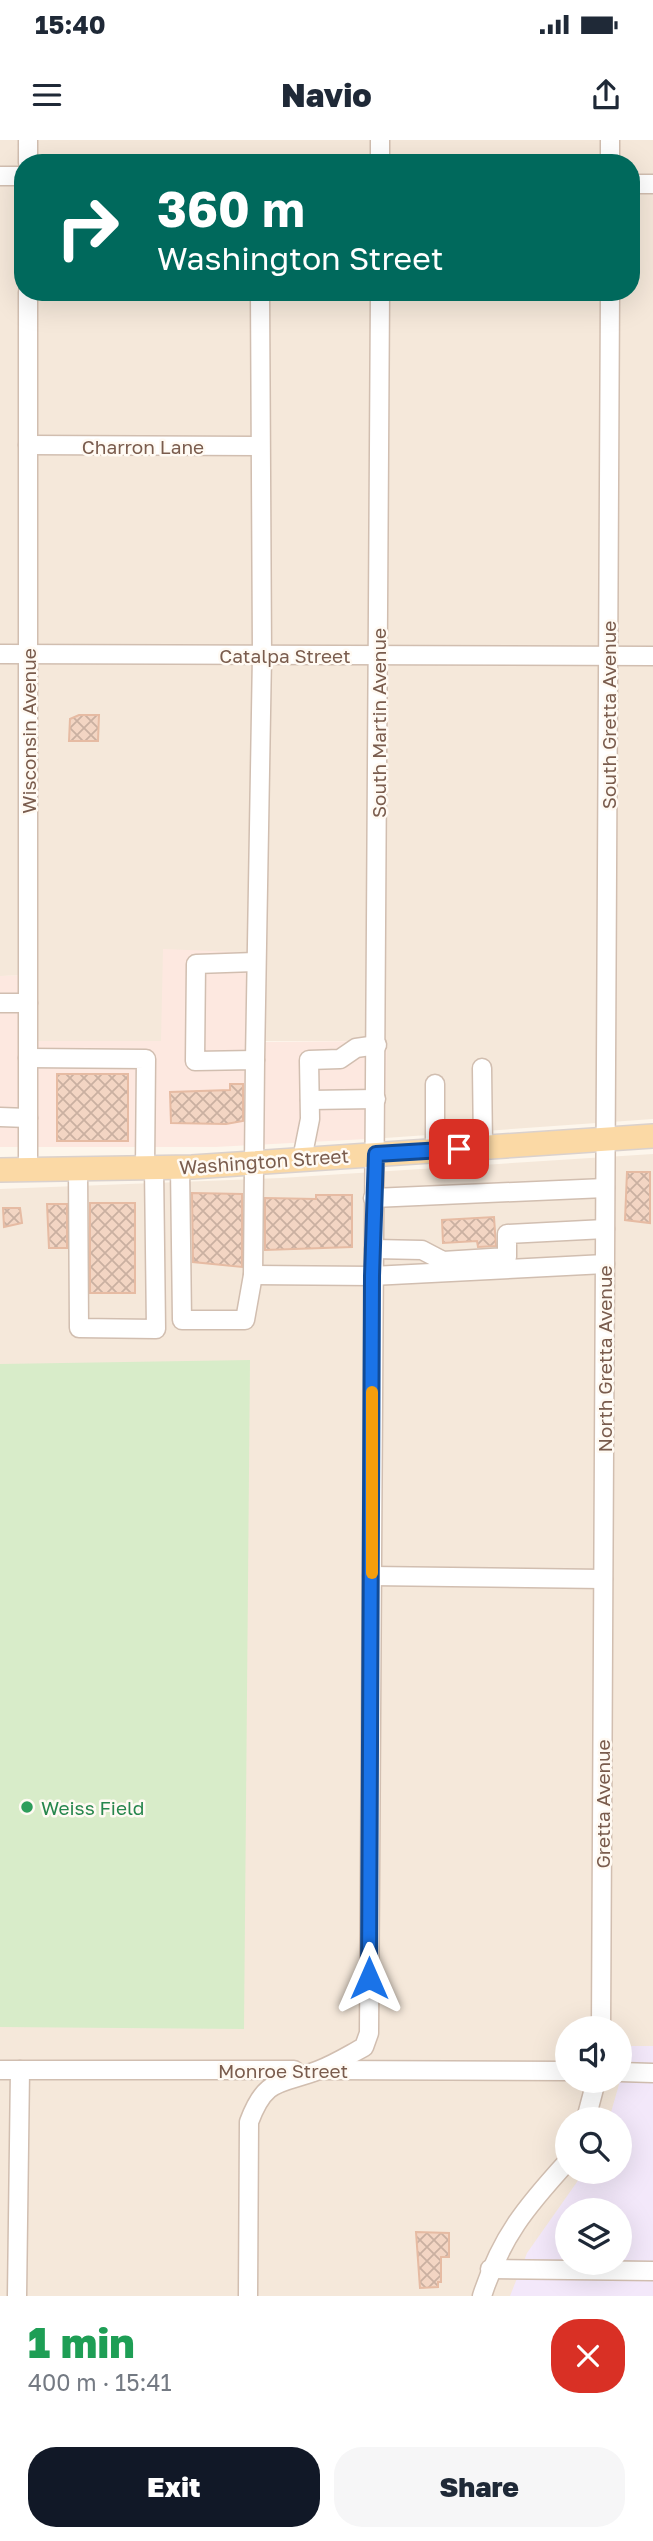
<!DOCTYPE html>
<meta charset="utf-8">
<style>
:root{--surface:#fff;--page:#f6f6f7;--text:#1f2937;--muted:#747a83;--accent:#111827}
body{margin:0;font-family:"Golos Text",sans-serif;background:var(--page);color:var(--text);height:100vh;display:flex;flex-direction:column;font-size:26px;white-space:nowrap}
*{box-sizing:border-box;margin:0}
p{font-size:23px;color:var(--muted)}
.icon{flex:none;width:38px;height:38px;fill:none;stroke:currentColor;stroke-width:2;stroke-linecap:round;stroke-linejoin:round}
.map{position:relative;height:2156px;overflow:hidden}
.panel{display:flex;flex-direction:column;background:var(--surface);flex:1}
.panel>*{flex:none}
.guide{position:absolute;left:14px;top:14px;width:626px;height:147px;border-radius:28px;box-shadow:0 7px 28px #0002;background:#00695c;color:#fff;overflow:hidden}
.fabs{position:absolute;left:555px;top:1876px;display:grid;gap:14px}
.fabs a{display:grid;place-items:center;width:77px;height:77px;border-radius:50%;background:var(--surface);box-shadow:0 7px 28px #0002;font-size:35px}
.pin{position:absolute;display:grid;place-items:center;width:60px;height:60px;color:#fff;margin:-30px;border-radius:14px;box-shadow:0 4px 10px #0006}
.me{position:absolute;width:77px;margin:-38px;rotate:0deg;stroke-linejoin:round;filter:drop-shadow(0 0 5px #0008)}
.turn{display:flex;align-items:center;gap:24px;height:147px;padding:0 28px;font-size:32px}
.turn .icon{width:91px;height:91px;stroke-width:2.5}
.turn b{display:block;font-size:49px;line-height:60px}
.round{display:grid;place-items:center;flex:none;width:74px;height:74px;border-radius:28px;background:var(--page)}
.overview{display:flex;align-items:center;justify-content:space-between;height:119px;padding:0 28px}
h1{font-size:42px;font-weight:800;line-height:52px;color:#1e9e55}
.cta{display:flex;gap:14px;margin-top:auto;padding:14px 28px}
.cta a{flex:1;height:80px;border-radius:28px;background:var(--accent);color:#fff;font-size:28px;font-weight:800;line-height:80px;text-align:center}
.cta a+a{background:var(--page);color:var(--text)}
.status{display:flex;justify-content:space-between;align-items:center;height:49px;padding:0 35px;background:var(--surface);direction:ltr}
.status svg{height:19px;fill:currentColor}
header{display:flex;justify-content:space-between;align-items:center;height:91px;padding:0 28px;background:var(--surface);font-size:32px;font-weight:800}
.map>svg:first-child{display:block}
</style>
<div class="status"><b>15:40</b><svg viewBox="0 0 49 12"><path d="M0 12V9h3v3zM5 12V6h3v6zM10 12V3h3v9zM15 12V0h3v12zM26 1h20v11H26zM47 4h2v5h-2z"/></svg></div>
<header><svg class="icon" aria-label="menu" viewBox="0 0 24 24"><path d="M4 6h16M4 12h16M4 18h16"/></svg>Navio<svg class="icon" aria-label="share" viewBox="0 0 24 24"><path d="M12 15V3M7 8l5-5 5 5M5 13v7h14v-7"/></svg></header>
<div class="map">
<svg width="653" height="2156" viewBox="0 0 653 2156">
<defs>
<pattern id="building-cross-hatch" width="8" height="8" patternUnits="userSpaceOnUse" patternTransform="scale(1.75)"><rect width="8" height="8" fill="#f3d5c3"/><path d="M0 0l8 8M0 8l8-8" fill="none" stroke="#cab0a1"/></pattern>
</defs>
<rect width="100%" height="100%" fill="#fdf6ec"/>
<!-- residential -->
<g fill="#f5e8da" fill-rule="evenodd">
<path d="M 0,0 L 653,0 L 653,979 L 385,998 L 386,901 L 35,901 L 35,835 L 0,836 ZM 23,23 L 632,23 L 632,152 L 23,152 Z"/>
<path d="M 653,1014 L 653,2156 L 0,2156 L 0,1049 L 281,1038 ZM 567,1888 L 620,1888 L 620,1941 L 567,1941 ZM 567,1979 L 620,1979 L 620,2032 L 567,2032 ZM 567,2070 L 620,2070 L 620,2123 L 567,2123 Z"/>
</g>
<!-- commercial -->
<path fill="#fde8e0" d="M 163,809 L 262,813 L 260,902 L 387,901 L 385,998 L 216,1007 L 0,1007 L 0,836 L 35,835 L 36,901 L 161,901 Z"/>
<!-- education -->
<path fill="#f3e8fa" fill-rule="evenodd" d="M 620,1906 L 653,1906 L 653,2156 L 510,2156 L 527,2113 L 584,2032 L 620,2032 L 620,1979 L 609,1979 L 620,1941 ZM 567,2070 L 620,2070 L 620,2123 L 567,2123 Z"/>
<!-- park -->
<path fill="#d8ecc9" d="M 250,1220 L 244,1889 L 0,1887 L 0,1224 Z"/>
<!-- building -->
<g fill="url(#building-cross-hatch)" stroke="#e6bba3" stroke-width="2">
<path d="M 79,575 L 99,575 L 98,601 L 69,601 L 70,579 Z"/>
<rect x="57" y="934" width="71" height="67"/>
<path d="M 230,944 L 243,944 L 243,981 L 226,984 L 171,983 L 170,952 L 230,950 Z"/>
<path d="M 627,1032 L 650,1032 L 650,1083 L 625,1080 Z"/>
<path d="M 192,1053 L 242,1054 L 242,1127 L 193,1122 Z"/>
<path d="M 316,1055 L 352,1055 L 352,1107 L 265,1110 L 265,1058 L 316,1059 Z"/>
<rect x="90" y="1063" width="45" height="90"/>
<path d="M 47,1064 L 67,1064 L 67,1108 L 49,1108 Z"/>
<path d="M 3,1068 L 20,1068 L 22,1083 L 4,1087 Z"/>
<path d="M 494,1077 L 496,1106 L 478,1107 L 477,1101 L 443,1103 L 442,1080 Z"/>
<path d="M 416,2092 L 449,2093 L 449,2117 L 441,2117 L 441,2142 L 438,2142 L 438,2147 L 420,2148 Z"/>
</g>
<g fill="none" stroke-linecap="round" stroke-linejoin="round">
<defs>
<g id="minor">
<path d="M 28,23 L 28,0"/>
<path d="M 380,23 L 380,0"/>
<path d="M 610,23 L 610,0"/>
<path d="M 0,36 L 23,36"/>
<path d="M 632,44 L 653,44"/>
<path d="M 28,305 L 258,306"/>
<path d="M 0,514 L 653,516"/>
<path d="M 0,863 L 28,863"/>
<path d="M 28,918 L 146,919 L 145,1027"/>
<path d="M 255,920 L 262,515 L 260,152"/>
<path d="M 482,928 L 483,1007"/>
<path d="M 435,944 L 435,1010"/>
<path d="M 310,960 L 376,959"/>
<path d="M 0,977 L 28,978"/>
<path d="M 302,1019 L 310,979 L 309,920 L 340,919 L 356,908 L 377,905"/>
<path d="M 180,1027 L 182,1180 L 245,1180 L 253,1135 L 255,920 L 195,921 L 196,824 L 255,822"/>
<path d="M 28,1029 L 28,152"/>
<path d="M 78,1029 L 79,1188 L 156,1189 L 154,1027"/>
<path d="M 373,1058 L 605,1048"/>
<path d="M 374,1109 L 422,1110 L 443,1121 L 507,1117 L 507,1094 L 605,1089"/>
<path d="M 253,1135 L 372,1136 L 605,1124"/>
<path d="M 372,1436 L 603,1439"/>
<path d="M 601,1888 L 610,152"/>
<path d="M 0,1930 L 294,1930"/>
<path d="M 322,1930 L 567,1931"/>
<path d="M 620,1932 L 653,1933"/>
<path d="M 586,1979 L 596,1941"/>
<path d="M 490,2129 L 653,2131"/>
<path d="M 17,2156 L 20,1930"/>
<path d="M 248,2156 L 249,1982 C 266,1936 281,1945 319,1930 C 335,1924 349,1915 364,1907 L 369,1893 L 380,152"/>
<path d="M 482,2156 C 501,2097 526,2067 567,2022"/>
</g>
<path id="major" d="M 0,1030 L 192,1027 L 653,996"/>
</defs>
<!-- minor casing -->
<use href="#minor" stroke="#d1beb0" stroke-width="21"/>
<!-- major casing -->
<use href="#major" stroke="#dad1cd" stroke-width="26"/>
<!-- minor -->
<use href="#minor" stroke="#fff" stroke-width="18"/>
<!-- major -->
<use href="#major" stroke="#fbd9a5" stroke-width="23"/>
</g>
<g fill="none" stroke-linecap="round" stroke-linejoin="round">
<defs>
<path id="route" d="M 369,1838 L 372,1136 L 376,1014 L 459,1009"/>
</defs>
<!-- route casing -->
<use href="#route" stroke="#114b97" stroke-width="18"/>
<!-- route -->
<use href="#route" stroke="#1a73e8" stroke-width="12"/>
<!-- slow -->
<path stroke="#f59e0b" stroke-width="12" d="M 372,1252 L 372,1433"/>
</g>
<!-- markers -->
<circle fill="#2e9e5b" stroke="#fffaf3" stroke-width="2.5" cx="27" cy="1667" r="7"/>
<g text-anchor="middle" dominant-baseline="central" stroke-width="5" stroke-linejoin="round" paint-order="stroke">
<!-- street labels -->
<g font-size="19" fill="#7a5c4d" stroke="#fffaf3">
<text x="143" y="306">Charron Lane</text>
<text x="285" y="515">Catalpa Street</text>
<text transform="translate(608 575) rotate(-90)">South Gretta Avenue</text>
<text transform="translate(378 583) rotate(-90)">South Martin Avenue</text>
<text transform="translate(28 591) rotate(-90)">Wisconsin Avenue</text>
<text transform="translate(264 1021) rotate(-4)">Washington Street</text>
<text transform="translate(604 1219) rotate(-90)">North Gretta Avenue</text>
<text transform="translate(602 1664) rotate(-90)">Gretta Avenue</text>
<text x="283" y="1930">Monroe Street</text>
</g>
<!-- leisure labels -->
<g font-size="19" fill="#27864d" stroke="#fffaf3" text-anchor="start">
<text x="41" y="1667">Weiss Field</text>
</g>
</g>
</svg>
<div class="fabs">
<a><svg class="icon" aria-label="sound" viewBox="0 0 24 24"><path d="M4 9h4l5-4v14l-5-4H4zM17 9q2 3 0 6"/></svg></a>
<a><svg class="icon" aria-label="search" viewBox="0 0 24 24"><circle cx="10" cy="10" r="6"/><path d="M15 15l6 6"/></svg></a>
<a><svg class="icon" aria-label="layers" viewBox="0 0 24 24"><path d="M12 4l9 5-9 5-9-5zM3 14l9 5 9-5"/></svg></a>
</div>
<div class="pin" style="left:459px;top:1009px;background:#d93025"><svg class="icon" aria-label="arrive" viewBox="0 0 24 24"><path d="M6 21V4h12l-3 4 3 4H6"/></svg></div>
<svg class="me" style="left:369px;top:1838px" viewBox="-20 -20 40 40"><path d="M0-17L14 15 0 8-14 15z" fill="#1a73e8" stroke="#fff" stroke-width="4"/></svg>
<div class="guide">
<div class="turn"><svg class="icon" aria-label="right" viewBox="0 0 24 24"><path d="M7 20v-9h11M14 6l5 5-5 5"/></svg><div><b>360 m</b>Washington Street</div></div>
</div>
</div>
<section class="panel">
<div class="overview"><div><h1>1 min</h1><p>400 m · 15:41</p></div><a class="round" style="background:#d93025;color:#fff"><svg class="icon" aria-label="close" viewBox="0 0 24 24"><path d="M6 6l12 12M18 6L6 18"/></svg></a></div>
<div class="cta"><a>Exit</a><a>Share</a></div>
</section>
